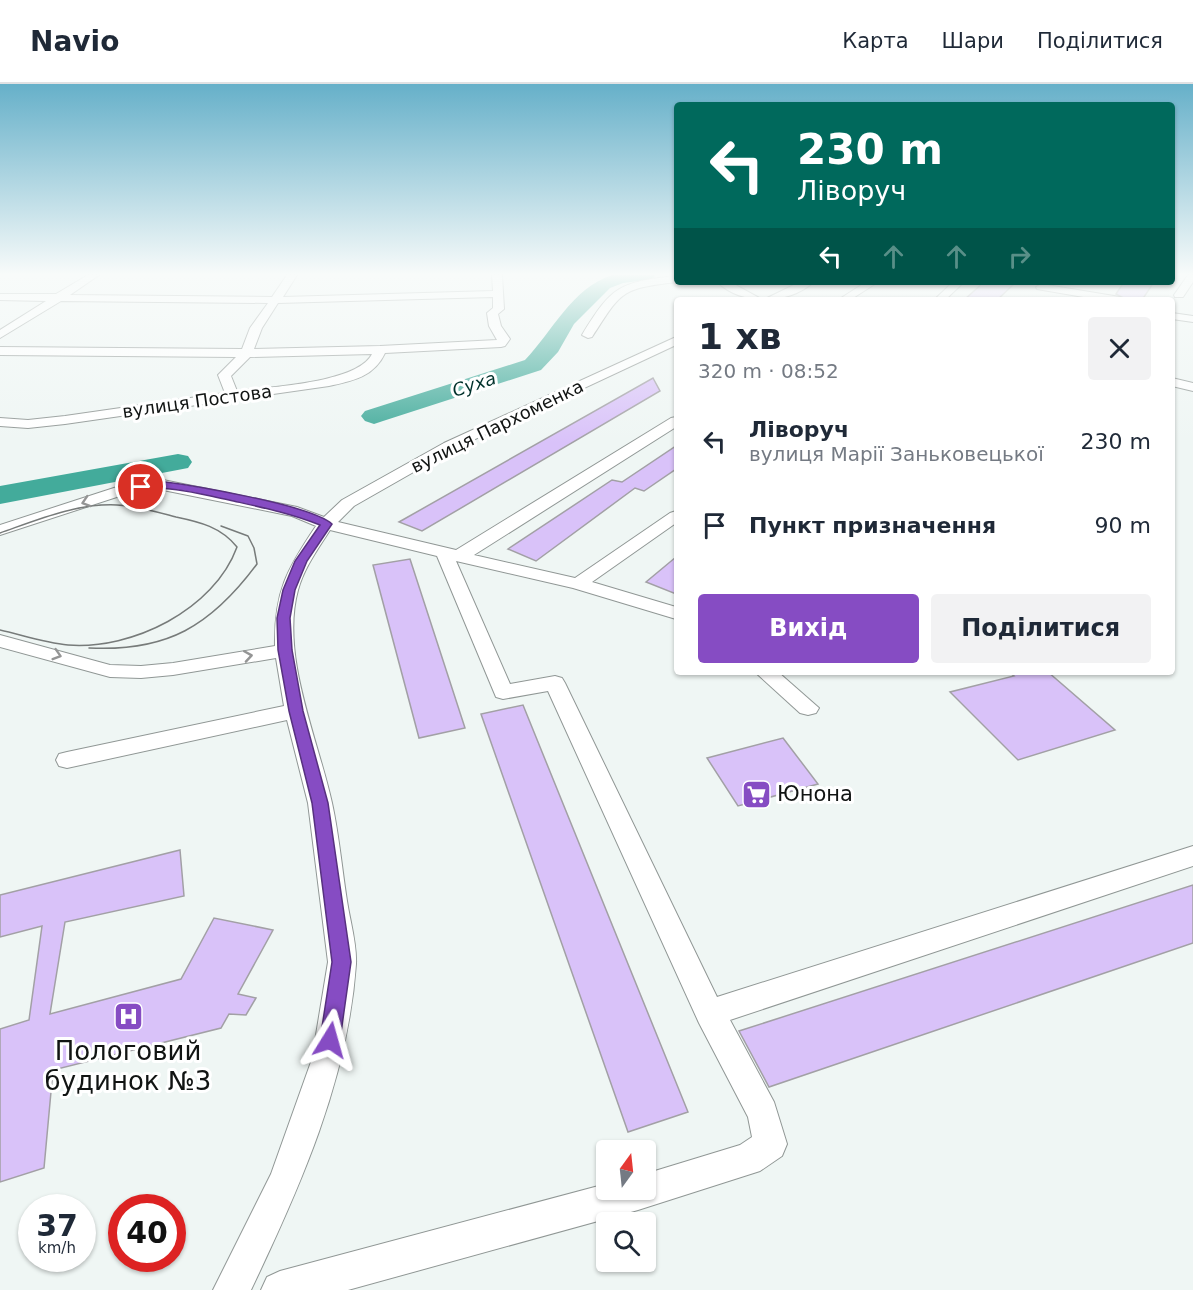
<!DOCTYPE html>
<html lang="uk">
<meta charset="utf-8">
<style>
:root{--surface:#fff;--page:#f2f2f3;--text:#1f2937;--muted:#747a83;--line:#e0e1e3;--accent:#864cc3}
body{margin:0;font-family:"DejaVu Sans",sans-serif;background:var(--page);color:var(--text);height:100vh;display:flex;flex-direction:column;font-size:22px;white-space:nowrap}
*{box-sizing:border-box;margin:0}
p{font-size:20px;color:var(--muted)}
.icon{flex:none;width:33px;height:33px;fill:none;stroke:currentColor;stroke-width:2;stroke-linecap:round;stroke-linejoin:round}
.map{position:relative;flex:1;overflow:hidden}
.side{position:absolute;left:674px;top:213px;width:501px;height:378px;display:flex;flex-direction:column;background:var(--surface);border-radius:6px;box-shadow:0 2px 4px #0004}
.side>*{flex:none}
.top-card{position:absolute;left:674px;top:18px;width:501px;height:183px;border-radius:6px;box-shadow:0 2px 4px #0004;background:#00695c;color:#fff;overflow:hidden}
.needle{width:39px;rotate:15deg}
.fabs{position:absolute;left:596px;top:1056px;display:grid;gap:12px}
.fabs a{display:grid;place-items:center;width:60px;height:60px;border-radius:6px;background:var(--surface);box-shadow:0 2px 4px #0004;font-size:30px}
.speed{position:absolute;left:18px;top:1110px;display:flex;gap:12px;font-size:30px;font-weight:700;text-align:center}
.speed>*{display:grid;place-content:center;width:78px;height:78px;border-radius:50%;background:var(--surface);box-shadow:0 2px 4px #0004;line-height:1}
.speed small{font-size:15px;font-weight:400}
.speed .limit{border:9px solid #d22;background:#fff;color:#111}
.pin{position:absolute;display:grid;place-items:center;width:51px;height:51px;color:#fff;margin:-26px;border:3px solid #fff;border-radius:50%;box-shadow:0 2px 6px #0007}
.me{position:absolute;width:66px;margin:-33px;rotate:8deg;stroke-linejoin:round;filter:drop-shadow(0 0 4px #0008)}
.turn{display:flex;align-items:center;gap:21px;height:126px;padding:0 24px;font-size:27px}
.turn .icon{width:78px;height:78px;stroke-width:2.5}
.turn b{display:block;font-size:42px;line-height:51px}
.lanes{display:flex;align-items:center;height:57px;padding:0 24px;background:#0003;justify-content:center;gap:30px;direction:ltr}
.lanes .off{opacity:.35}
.round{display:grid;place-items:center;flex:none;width:63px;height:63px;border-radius:6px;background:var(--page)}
.headline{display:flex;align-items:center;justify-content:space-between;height:102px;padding:0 24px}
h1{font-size:36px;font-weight:800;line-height:45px}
.primary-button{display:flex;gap:12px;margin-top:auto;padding:12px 24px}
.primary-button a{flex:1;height:69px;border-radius:6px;background:var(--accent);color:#fff;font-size:24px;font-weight:800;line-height:69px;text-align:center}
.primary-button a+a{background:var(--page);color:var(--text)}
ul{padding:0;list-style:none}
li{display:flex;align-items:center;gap:18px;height:84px;padding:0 24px}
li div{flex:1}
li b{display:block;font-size:22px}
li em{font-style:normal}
header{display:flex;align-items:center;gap:36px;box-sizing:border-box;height:84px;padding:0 30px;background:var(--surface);border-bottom:2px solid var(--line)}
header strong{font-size:28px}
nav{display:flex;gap:33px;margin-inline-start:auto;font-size:21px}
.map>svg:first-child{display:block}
</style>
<header>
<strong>Navio</strong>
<nav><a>Карта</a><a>Шари</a><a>Поділитися</a></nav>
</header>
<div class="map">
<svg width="1193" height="1206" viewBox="0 0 1193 1206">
<rect width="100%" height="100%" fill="#eff6f4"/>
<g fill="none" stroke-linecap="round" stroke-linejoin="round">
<!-- river -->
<g fill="#43ab9b" fill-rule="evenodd">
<path d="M 612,191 L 655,191 L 653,195 L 623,199 L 610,204 L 574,240 L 558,268 L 541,286 L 383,337 L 374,340 L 365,337 L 361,332 L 365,327 L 525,276 C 553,247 571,205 612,191 Z"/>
<path d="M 178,370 L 188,372 L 192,378 L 188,384 L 0,420 L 0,402 Z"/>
</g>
</g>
<!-- building -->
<g fill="#d9c2f9" stroke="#a2a0a5" stroke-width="1.5">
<path d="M 984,198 L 1016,198 L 997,216 L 964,216 Z"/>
<path d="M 1124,198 L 1154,198 L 1142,216 L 1127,216 L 1116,210 Z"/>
<path d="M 653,294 L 660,307 L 422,447 L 399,438 Z"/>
<path d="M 676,362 L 676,385 L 644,407 L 635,404 L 536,477 L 508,465 L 612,396 L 622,398 Z"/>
<path d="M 676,473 L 676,510 L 646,498 Z"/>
<path d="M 410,475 L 465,644 L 419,654 L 373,481 Z"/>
<path d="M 1009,588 L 1048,588 L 1115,646 L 1018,676 L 950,608 L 1014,592 Z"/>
<path d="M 523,621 L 688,1028 L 628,1048 L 481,630 Z"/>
<path d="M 783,654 L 818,700 L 738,722 L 707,674 Z"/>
<path d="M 180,766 L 184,812 L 65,838 L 50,930 L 181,895 L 214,834 L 273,846 L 238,910 L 256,914 L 246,931 L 229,930 L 221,944 L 53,986 L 44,1084 L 0,1098 L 0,945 L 29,936 L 42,842 L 0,853 L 0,811 Z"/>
<path d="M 1193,801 L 1193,859 L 769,1003 L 739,947 Z"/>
</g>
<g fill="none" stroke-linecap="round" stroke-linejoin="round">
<defs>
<g id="minor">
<path d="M 88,191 L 99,191 L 70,211 L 272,213 L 287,191 L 297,191 L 283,213 L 493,207 L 492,191 L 502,191 L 504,225 L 498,230 L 501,242 L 510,255 L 505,262 L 501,263 L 385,269 C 374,293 352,297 329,302 L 65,340 L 28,344 L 0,342 L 0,334 L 28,336 L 65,332 L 225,309 L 218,291 L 236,273 L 0,271 L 0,263 L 242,265 L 250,244 L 268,219 L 61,217 L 0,254 L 0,246 L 46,217 L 0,216 L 0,210 L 56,210 ZM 493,213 L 493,224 L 487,229 L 489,242 L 497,256 L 380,262 L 254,265 L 262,244 L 278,219 ZM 372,270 C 358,299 269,303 237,307 L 231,292 L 250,273 Z"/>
<path d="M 1188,191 L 1193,191 L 1193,198 L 1183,213 L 1175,213 L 1174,211 Z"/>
<path d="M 676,192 L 676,198 C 620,205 622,207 592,253 L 588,254 L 582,251 C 612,202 619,198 676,192 Z"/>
<path d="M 717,198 L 730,198 L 763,216 L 800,198 L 814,198 C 787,221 743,222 717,198 Z"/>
<path d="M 866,198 L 878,198 L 850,216 L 838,216 Z"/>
<path d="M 953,198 L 964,198 L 945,216 L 934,216 Z"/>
<path d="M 1041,200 L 1120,213 L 1125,216 L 1101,216 L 1037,205 L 1036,203 Z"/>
<path d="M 1172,229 L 1193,232 L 1193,238 L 1172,235 Z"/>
<path d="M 676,253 L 676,261 L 454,365 L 354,422 L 338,438 L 456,466 L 671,334 L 676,333 L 676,343 L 474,471 L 575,494 L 670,429 L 676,427 L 676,439 L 592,498 L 676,523 L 676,535 L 573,504 L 456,477 L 510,600 L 555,592 L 562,594 L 565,599 L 717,913 L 1193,762 L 1193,782 L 730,936 L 774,1018 L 787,1060 L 782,1072 L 760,1087 L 638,1126 L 348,1206 L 261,1206 L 267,1193 L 280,1187 L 606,1100 L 606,1106 L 645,1106 L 645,1090 L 740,1061 L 752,1053 L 748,1033 L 699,939 L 548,607 L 503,615 L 496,613 L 437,472 L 330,446 C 318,465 304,484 298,506 C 280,571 318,655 332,719 C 339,751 342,785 347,817 C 350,837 357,860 356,880 C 348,996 300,1103 251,1206 L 213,1206 L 271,1090 L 312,975 L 328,878 L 308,719 L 287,636 L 67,684 L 59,682 L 56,676 L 59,670 L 67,668 L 284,622 L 276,574 L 173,591 L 141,594 L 110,593 L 0,563 L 0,551 L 110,581 L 141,582 L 173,579 L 275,562 C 274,508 287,485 316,442 L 292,432 L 158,405 L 126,410 L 0,451 L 0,441 L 117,403 L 158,395 L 297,423 L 324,433 L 342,416 L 444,359 Z"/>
<path d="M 1172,294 L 1193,299 L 1193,307 L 1172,302 Z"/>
<path d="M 755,588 L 778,588 L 819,624 L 816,629 L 808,631 L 800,629 Z"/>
</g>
</defs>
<!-- minor casing -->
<use href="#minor" stroke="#909795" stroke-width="2"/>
<!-- minor -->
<use href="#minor" fill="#fff" fill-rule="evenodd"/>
<!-- tram -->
<g stroke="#777b7a" stroke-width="1.5">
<path d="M 0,449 C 37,436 77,419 117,421 C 137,422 157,428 176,433 C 200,438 221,443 237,463 C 214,526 132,566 68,561 C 45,559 22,551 0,546"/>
<path d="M 89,564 C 167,568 211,542 257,480 L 254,464 L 248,452 L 221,442"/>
</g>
</g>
<!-- one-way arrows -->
<defs><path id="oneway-chevron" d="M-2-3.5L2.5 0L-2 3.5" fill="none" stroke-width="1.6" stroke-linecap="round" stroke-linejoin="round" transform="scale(1.5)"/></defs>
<g stroke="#949595">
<use href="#oneway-chevron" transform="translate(86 418) rotate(162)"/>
<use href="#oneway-chevron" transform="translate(57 571) rotate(17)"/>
<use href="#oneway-chevron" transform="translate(248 572) rotate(-9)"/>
</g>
<!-- sky -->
<linearGradient id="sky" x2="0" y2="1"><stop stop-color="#66b0c9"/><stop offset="0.53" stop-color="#f8fbfa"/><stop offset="1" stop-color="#f8fbfa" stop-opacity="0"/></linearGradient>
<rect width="1193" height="359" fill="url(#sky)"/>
<!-- route -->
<path fill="#864cc3" stroke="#57317f" stroke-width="1.5" d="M 158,397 C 191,401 311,421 332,440 L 307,477 L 295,506 L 290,534 L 292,566 L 303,627 L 328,719 L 351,878 L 340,956 L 337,962 L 330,965 L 323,962 L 320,956 L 332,878 L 312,719 L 289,627 L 278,566 L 277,534 L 283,506 L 295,477 L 320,441 C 290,429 260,423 229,416 C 199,410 171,401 141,406 L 136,403 Z"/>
<!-- icons -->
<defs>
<symbol id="supermarket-square" viewBox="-11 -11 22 22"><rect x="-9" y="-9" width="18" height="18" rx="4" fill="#864cc3" stroke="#fff"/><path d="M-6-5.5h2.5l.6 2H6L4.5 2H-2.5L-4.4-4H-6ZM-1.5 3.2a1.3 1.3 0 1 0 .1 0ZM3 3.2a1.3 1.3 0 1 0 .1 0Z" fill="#fff"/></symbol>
<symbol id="hospital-square" viewBox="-11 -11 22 22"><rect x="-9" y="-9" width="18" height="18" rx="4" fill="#864cc3" stroke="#fff"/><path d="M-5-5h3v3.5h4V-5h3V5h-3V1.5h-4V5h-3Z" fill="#fff"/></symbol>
</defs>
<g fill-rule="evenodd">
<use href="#supermarket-square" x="740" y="694" width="33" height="33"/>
<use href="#hospital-square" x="112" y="916" width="33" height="33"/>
</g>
<g text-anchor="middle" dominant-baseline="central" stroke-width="6" stroke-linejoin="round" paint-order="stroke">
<!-- far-water labels -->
<g font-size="18" font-style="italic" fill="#00312b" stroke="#fff">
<text transform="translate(474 300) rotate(-18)">Суха</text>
</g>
<!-- far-street labels -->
<g font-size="18" fill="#111413" stroke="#fff">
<text transform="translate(197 317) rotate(-8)">вулиця Постова</text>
<text transform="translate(497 342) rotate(-26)">вулиця Пархоменка</text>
</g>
<!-- poi labels -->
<g font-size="21" fill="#111413" stroke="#fff" text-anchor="start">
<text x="777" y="710">Юнона</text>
</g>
<!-- near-poi labels -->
<g font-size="26" fill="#111413" stroke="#fff">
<text x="128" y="967">Пологовий<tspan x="128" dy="30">будинок №3</tspan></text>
</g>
</g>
</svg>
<div class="fabs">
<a><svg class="needle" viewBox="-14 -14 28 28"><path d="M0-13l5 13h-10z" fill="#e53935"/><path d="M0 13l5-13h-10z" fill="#747a83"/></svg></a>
<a><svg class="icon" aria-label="search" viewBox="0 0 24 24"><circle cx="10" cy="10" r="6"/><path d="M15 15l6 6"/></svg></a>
</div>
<div class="speed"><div>37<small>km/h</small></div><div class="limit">40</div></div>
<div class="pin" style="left:141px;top:403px;background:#d93025"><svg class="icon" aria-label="arrive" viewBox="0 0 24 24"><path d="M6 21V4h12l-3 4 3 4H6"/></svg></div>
<svg class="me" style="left:330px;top:956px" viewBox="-20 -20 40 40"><path d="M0-17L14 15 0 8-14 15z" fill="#864cc3" stroke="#fff" stroke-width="4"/></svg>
<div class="top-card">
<div class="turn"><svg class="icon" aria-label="left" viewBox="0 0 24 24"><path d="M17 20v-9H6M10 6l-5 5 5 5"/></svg><div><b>230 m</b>Ліворуч</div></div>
<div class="lanes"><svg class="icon" aria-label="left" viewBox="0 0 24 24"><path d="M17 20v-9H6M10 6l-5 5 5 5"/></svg><svg class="icon off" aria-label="ahead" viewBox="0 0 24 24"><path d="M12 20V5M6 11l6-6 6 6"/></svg><svg class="icon off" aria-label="ahead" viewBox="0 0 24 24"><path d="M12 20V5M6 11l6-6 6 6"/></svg><svg class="icon off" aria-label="right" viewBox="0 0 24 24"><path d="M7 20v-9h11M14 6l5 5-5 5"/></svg></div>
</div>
<section class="side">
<div class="headline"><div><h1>1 хв</h1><p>320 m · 08:52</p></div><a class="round"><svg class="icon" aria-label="close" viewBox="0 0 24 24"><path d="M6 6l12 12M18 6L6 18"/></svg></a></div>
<ul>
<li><svg class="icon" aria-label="left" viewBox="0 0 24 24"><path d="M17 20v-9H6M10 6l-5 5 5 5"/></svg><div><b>Ліворуч</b><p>вулиця Марії Заньковецької</p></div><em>230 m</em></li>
<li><svg class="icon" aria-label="arrive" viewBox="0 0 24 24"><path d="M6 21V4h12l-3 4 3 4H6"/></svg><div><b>Пункт призначення</b></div><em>90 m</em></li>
</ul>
<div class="primary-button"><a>Вихід</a><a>Поділитися</a></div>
</section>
</div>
